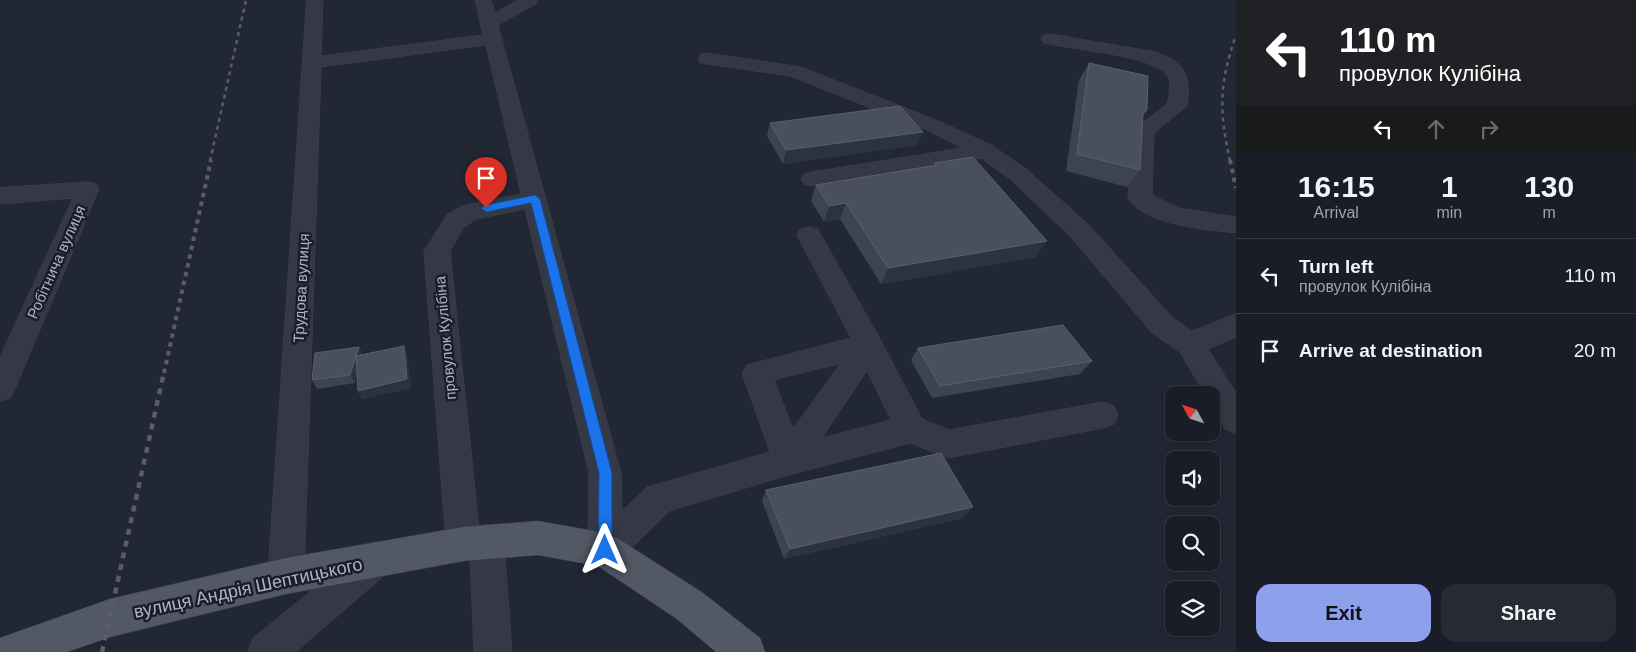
<!DOCTYPE html>
<meta charset="utf-8">
<style>
:root{--surface:#1a1d27;--page:#272a33;--text:#f1f3f6;--muted:#9fa2a7;--line:#383b44;--accent:#8ca0eb}
body{margin:0;font-family:Arial,sans-serif;background:var(--page);color:var(--text);height:100vh;display:flex;flex-direction:column;font-size:19px;white-space:nowrap}
*{box-sizing:border-box;margin:0}
p{font-size:16px;color:var(--muted)}
.icon{flex:none;width:28px;height:28px;fill:none;stroke:currentColor;stroke-width:2;stroke-linecap:round;stroke-linejoin:round}
.map{position:relative;flex:1;overflow:hidden}
.sheet{display:flex;flex-direction:column;background:var(--surface);width:400px}
.sheet>*{flex:none}
.guide{background:#202124;color:#fff;overflow:hidden}
.needle{width:32px;rotate:310deg}
.controls{position:absolute;left:1165px;top:386px;display:grid;gap:10px}
.controls a{display:grid;place-items:center;width:55px;height:55px;border-radius:10px;background:var(--surface);box-shadow:0 2px 8px #0003,0 0 0 1px var(--line);font-size:25px}
.pin{position:absolute;display:grid;place-items:center;width:42px;height:42px;color:#fff;margin:-51px -21px;border-radius:50% 50% 50% 0;rotate:-45deg;box-shadow:0 0 5px #0007}
.pin .icon{rotate:45deg}
.me{position:absolute;width:55px;margin:-28px;rotate:0deg;stroke-linejoin:round;filter:drop-shadow(0 0 4px #0008)}
.turn{display:flex;align-items:center;gap:18px;height:105px;padding:0 20px;font-size:22px}
.turn .icon{width:65px;height:65px;stroke-width:2.5}
.turn b{display:block;font-size:35px;line-height:42px}
.lanes{display:flex;align-items:center;height:48px;padding:0 20px;background:#0003;justify-content:center;gap:25px;direction:ltr}
.lanes .off{opacity:.35}
.eta{display:flex;justify-content:space-evenly;align-items:center;height:85px;text-align:center}
.eta b{font-size:30px;font-weight:700;line-height:35px}
.button{display:flex;gap:10px;margin-top:auto;padding:10px 20px}
.button a{flex:1;height:58px;border-radius:15px;background:var(--accent);color:#111;font-size:20px;font-weight:700;line-height:58px;text-align:center}
.button a+a{background:var(--page);color:var(--text)}
ul{padding:0;list-style:none}
li{display:flex;align-items:center;gap:15px;height:75px;padding:0 20px;border-top:1px solid var(--line)}
li div{flex:1}
li b{display:block;font-size:19px}
li em{font-style:normal}
main{display:flex;flex:1;min-height:0}
.map>svg:first-child{display:block}
</style>
<main>
<div class="map">
<svg width="1236" height="652" viewBox="0 0 1236 652">
<rect width="100%" height="100%" fill="#222734"/>
<g fill="none" stroke-linecap="round" stroke-linejoin="round">
<defs>
<g id="minor">
<path d="M 307,0 L 323,0 L 321,56 L 483,35 L 475,0 L 491,0 L 495,13 L 518,0 L 538,0 L 536,4 L 498,25 L 621,473 L 622,511 L 647,487 L 770,452 L 742,373 L 747,365 L 851,338 L 797,235 L 800,229 L 809,227 L 818,229 L 821,235 L 879,337 L 922,419 L 949,430 L 1103,402 L 1114,406 L 1118,415 L 1114,424 L 1103,428 L 948,458 L 910,443 L 789,475 L 669,511 L 617,562 L 605,567 L 593,562 L 588,550 L 589,473 L 525,209 L 477,219 L 464,227 L 450,251 L 479,528 L 487,525 L 499,530 L 504,542 L 512,652 L 474,652 L 470,558 L 463,561 L 451,556 L 446,544 L 424,251 L 447,215 L 462,206 L 521,194 L 486,45 L 321,67 L 304,576 L 299,589 L 286,594 L 273,589 L 268,576 ZM 840,364 L 793,429 L 774,380 ZM 867,371 L 891,420 L 822,438 Z"/>
<path d="M 1050,34 L 1156,52 C 1186,64 1191,75 1187,106 L 1154,133 L 1152,195 L 1178,208 L 1236,217 L 1236,233 C 1206,229 1146,226 1128,198 L 1133,131 L 1137,127 L 1167,104 C 1169,96 1172,85 1168,77 C 1160,56 1067,49 1044,43 L 1041,39 L 1044,35 Z"/>
<path d="M 707,53 L 801,67 L 941,122 L 993,146 L 1026,169 L 1088,224 L 1172,317 L 1192,331 L 1236,314 L 1236,337 L 1208,349 L 1236,393 L 1236,433 L 1225,429 L 1211,405 L 1211,395 L 1205,395 L 1180,352 L 1152,333 L 1070,236 L 1010,179 L 981,158 L 812,186 L 804,184 L 801,179 L 804,174 L 812,172 L 962,148 L 927,130 L 790,76 L 700,63 L 698,59 L 700,55 Z"/>
<path d="M 88,182 L 96,184 L 99,189 L 15,389 L 10,398 L 0,401 L 0,357 L 73,198 L 0,204 L 0,188 Z"/>
<path d="M 376,542 L 388,548 L 394,560 L 388,572 L 296,652 L 248,652 L 253,638 L 364,548 Z"/>
</g>
<path id="major" d="M 538,521 L 605,533 L 617,538 L 703,593 L 760,638 L 765,652 L 716,652 L 677,619 L 598,566 L 538,555 L 463,561 L 286,594 L 110,637 L 67,652 L 0,652 L 0,638 L 110,599 L 286,558 L 463,527 Z"/>
</defs>
<!-- minor casing -->
<use href="#minor" stroke="#3f424f" stroke-width="1"/>
<!-- major casing -->
<use href="#major" stroke="#3f424f" stroke-width="1"/>
<!-- minor -->
<use href="#minor" fill="#353945" fill-rule="evenodd"/>
<!-- major -->
<use href="#major" fill="#535865" fill-rule="evenodd"/>
<!-- rail-far2 -->
<g stroke="#585c6c" stroke-width="2.5" stroke-dasharray="4 4" stroke-linecap="butt">
<path d="M 210,161 L 246,0"/>
<path d="M 1230,161 C 1219,111 1219,84 1236,35"/>
</g>
<!-- rail-far1 -->
<g stroke="#585c6c" stroke-width="4" stroke-dasharray="4.5 4.5" stroke-linecap="butt">
<path d="M 1230,160 L 1236,188"/>
<path d="M 164,373 L 211,160"/>
</g>
<!-- rail -->
<path stroke="#585c6c" stroke-width="4.5" stroke-dasharray="6 6" stroke-linecap="butt" d="M 102,652 L 164,372"/>
</g>
<!-- wall -->
<g fill="#3e4353">
<path d="M 1089,63 L 1143,115 L 1140,170 L 1127,187 L 1066,171 L 1079,80 Z"/>
<path d="M 770,123 L 923,132 L 917,145 L 783,164 L 767,136 Z"/>
<path d="M 935,163 L 1036,257 L 881,284 L 840,219 L 824,222 L 811,201 L 816,185 L 933,166 Z"/>
<path d="M 359,347 L 363,355 L 407,355 L 411,388 L 362,399 L 358,391 L 357,376 L 355,383 L 317,389 L 312,380 Z"/>
<path d="M 918,348 L 1092,361 L 1080,374 L 932,398 L 911,360 Z"/>
<path d="M 766,490 L 963,518 L 784,559 L 762,501 Z"/>
</g>
<!-- shaded-wall -->
<g fill="#2d3242">
<path d="M 923,132 L 917,145 L 783,164 L 786,150 Z"/>
<path d="M 846,203 L 840,219 L 824,222 L 829,206 Z"/>
<path d="M 1047,241 L 1036,257 L 881,284 L 888,268 Z"/>
<path d="M 404,346 L 407,355 L 411,388 L 362,399 L 358,391 Z"/>
<path d="M 359,347 L 363,356 L 355,383 L 350,375 Z"/>
<path d="M 973,507 L 963,518 L 784,559 L 790,549 Z"/>
</g>
<!-- building -->
<g fill="#4a4f5f" stroke="#5a5f6f">
<path d="M 1089,63 L 1148,76 L 1147,110 L 1143,114 L 1140,170 L 1077,154 Z"/>
<path d="M 900,106 L 923,132 L 786,150 L 770,123 Z"/>
<path d="M 973,157 L 1047,241 L 888,268 L 846,203 L 829,206 L 816,185 L 937,165 L 935,163 Z"/>
<path d="M 1063,325 L 1092,361 L 940,386 L 918,348 Z"/>
<path d="M 404,346 L 407,379 L 358,391 L 356,356 Z"/>
<path d="M 359,347 L 350,375 L 312,380 L 315,353 Z"/>
<path d="M 941,453 L 973,507 L 790,549 L 766,490 Z"/>
</g>
<!-- route -->
<path fill="#1a73e8" stroke="#114b97" d="M 535,195 L 540,199 L 612,473 L 612,550 L 610,555 L 605,557 L 600,555 L 598,550 L 599,473 L 531,203 L 486,212 L 481,208 L 486,205 Z"/>
<g text-anchor="middle" dominant-baseline="central" stroke-width="5" stroke-linejoin="round" paint-order="stroke">
<!-- street labels -->
<g font-size="15" fill="#b0b4c2" stroke="#1b1e2a">
<text transform="translate(56 262) rotate(-66)">Робітнича вулиця</text>
<text transform="translate(301 288) rotate(-87)">Трудова вулиця</text>
<text transform="translate(445 338) rotate(-95)">провулок Кулібіна</text>
</g>
<!-- near-street labels -->
<g font-size="18" fill="#b0b4c2" stroke="#1b1e2a">
<text transform="translate(248 588) rotate(-12)">вулиця Андрія Шептицького</text>
</g>
</g>
</svg>
<div class="controls">
<a><svg class="needle" viewBox="-14 -14 28 28"><path d="M0-13l5 13h-10z" fill="#e53935"/><path d="M0 13l5-13h-10z" fill="#9fa2a7"/></svg></a>
<a><svg class="icon" aria-label="sound" viewBox="0 0 24 24"><path d="M4 9h4l5-4v14l-5-4H4zM17 9q2 3 0 6"/></svg></a>
<a><svg class="icon" aria-label="search" viewBox="0 0 24 24"><circle cx="10" cy="10" r="6"/><path d="M15 15l6 6"/></svg></a>
<a><svg class="icon" aria-label="layers" viewBox="0 0 24 24"><path d="M12 4l9 5-9 5-9-5zM3 14l9 5 9-5"/></svg></a>
</div>
<div class="pin" style="left:486px;top:208px;background:#d93025"><svg class="icon" aria-label="arrive" viewBox="0 0 24 24"><path d="M6 21V4h12l-3 4 3 4H6"/></svg></div>
<svg class="me" style="left:605px;top:550px" viewBox="-20 -20 40 40"><path d="M0-17L14 15 0 8-14 15z" fill="#1a73e8" stroke="#fff" stroke-width="4"/></svg>
</div>
<section class="sheet">
<div class="guide">
<div class="turn"><svg class="icon" aria-label="left" viewBox="0 0 24 24"><path d="M17 20v-9H6M10 6l-5 5 5 5"/></svg><div><b>110 m</b>провулок Кулібіна</div></div>
<div class="lanes"><svg class="icon" aria-label="left" viewBox="0 0 24 24"><path d="M17 20v-9H6M10 6l-5 5 5 5"/></svg><svg class="icon off" aria-label="ahead" viewBox="0 0 24 24"><path d="M12 20V5M6 11l6-6 6 6"/></svg><svg class="icon off" aria-label="right" viewBox="0 0 24 24"><path d="M7 20v-9h11M14 6l5 5-5 5"/></svg></div>
</div>
<div class="eta">
<div><b>16:15</b><p>Arrival</p></div>
<div><b>1</b><p>min</p></div>
<div><b>130</b><p>m</p></div>
</div>
<ul>
<li><svg class="icon" aria-label="left" viewBox="0 0 24 24"><path d="M17 20v-9H6M10 6l-5 5 5 5"/></svg><div><b>Turn left</b><p>провулок Кулібіна</p></div><em>110 m</em></li>
<li><svg class="icon" aria-label="arrive" viewBox="0 0 24 24"><path d="M6 21V4h12l-3 4 3 4H6"/></svg><div><b>Arrive at destination</b></div><em>20 m</em></li>
</ul>
<div class="button"><a>Exit</a><a>Share</a></div>
</section>
</main>
